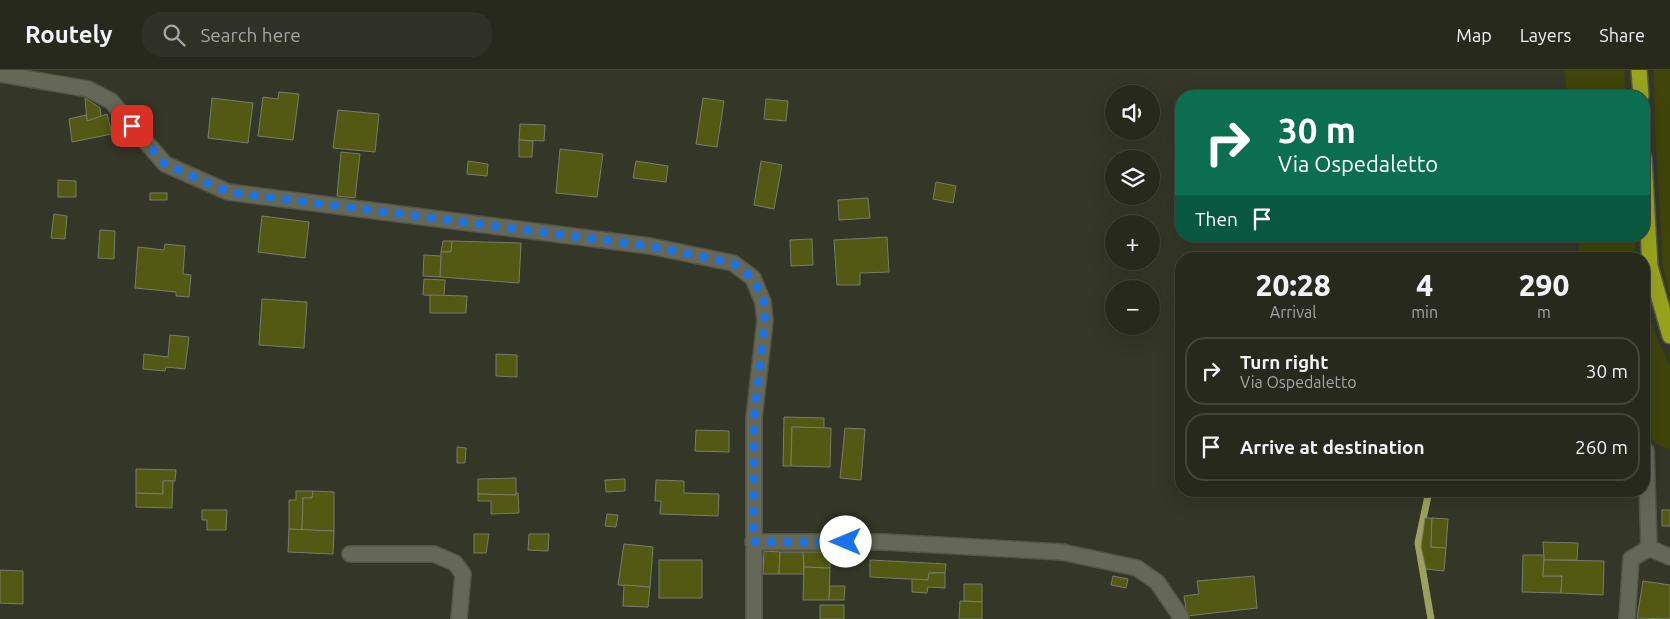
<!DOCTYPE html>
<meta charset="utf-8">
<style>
:root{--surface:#27291d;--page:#2f3126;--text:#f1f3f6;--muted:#a4a6a4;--line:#43453b}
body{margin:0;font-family:Ubuntu,sans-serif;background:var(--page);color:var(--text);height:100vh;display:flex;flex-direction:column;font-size:19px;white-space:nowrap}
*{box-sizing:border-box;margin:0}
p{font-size:16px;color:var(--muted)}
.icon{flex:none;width:28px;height:28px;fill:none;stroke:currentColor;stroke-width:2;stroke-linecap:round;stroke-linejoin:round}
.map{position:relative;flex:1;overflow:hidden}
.sheet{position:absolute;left:1175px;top:182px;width:475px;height:245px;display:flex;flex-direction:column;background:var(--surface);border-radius:20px;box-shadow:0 5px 20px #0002,0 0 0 1px var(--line)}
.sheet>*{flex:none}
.banner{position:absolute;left:1175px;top:20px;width:475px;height:152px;border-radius:20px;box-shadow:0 5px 20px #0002,0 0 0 1px var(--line);background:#0b6e4f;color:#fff;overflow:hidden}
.controls{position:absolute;left:1105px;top:15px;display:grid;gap:10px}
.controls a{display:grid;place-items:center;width:55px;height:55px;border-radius:50%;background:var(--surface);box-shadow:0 5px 20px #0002,0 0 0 1px var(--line);font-size:25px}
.pin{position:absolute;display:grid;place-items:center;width:42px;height:42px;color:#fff;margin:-21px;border-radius:10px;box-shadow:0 2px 8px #0006}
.me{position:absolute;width:55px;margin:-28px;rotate:270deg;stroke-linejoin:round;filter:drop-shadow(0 0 4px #0008)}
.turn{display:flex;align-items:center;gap:18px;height:105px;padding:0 20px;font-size:22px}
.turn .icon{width:65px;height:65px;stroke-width:2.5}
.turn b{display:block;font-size:35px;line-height:42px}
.then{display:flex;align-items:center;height:48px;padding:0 20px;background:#0003;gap:10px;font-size:19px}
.eta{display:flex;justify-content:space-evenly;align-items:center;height:85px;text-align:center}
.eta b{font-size:30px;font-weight:800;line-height:35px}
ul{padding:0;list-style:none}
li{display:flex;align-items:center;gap:15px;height:68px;margin:0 10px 8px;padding:0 10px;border:2px solid var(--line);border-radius:20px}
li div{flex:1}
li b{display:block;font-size:19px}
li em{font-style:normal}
header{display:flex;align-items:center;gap:30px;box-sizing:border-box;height:70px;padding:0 25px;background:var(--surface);border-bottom:1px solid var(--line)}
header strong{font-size:24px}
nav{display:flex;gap:28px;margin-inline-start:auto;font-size:18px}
.search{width:350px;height:45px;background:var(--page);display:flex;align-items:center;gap:12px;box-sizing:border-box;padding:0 18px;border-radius:20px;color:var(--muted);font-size:19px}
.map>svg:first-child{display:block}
</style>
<header>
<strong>Routely</strong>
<div class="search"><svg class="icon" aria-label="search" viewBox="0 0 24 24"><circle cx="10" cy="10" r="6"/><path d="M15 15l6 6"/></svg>Search here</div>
<nav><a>Map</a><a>Layers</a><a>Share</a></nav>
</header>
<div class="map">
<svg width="1670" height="549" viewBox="0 0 1670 549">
<rect width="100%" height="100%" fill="#343727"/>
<!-- green -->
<g fill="#3f440b">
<path d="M 1564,0 L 1624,0 L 1626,26 L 1568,26 Z"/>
<path d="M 1654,0 L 1670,0 L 1670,227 L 1663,199 L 1655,57 Z"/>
<path d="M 1578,166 L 1634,166 L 1636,189 L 1579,189 Z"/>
<path d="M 1644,231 L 1651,254 L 1670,297 L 1670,381 L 1644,365 Z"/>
</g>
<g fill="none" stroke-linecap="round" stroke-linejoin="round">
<!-- stream -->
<path stroke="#9ba25f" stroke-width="7" d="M 1429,421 L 1418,473 L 1431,549"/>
</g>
<!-- building -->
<g fill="#535912" stroke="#797c6a">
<path d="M 279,22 L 299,24 L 293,70 L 258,66 L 263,27 L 278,29 Z"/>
<path d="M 85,28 L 100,38 L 101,47 L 87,51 Z"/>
<path d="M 212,28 L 253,33 L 248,73 L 208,68 Z"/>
<path d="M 703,28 L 724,31 L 717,77 L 696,74 Z"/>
<path d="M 766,29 L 788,31 L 786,51 L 764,49 Z"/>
<path d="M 338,40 L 379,44 L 375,82 L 333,78 Z"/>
<path d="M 107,44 L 112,64 L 72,72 L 69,49 L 86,45 L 87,51 Z"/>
<path d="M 520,54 L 545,55 L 544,71 L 519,70 Z"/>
<path d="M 519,70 L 533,71 L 532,87 L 519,87 Z"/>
<path d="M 560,79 L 603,84 L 597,127 L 556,123 Z"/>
<path d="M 341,82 L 360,84 L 355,128 L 337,126 Z"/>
<path d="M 468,91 L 488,94 L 487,106 L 467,104 Z"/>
<path d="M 636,91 L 668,96 L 666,112 L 633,108 Z"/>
<path d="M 761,91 L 782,95 L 774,139 L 754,135 Z"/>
<path d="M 58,110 L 76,111 L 76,127 L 58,127 Z"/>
<path d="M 936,112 L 956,116 L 953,133 L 933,129 Z"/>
<rect x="150" y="123" width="17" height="7"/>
<path d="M 868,128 L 870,148 L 839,150 L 838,130 Z"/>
<path d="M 54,144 L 67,146 L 65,169 L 51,168 Z"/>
<path d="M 262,146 L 309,152 L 305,188 L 258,182 Z"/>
<path d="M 100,160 L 115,161 L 114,189 L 98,188 Z"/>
<path d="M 887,167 L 889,202 L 860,203 L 860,215 L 837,215 L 834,170 Z"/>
<path d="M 812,169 L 813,195 L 791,196 L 790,170 Z"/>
<path d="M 443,171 L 452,171 L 451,182 L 441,182 Z"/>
<path d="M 452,171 L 521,173 L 519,213 L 440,207 L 441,182 L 451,182 Z"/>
<path d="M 165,174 L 185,176 L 183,204 L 191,205 L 189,227 L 176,226 L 176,222 L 135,218 L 138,177 L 164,180 Z"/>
<path d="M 424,185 L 441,186 L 440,207 L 423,206 Z"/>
<path d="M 424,209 L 445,210 L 444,226 L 423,225 Z"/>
<path d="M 430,225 L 467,226 L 466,243 L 430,243 Z"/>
<path d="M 262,229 L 307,232 L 304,278 L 259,275 Z"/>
<path d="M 170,265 L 189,267 L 185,299 L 166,297 L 165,301 L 143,299 L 144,284 L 168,287 Z"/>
<path d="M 496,284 L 517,285 L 517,307 L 496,306 Z"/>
<path d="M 784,347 L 824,348 L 824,358 L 792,357 L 791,396 L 783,396 Z"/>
<path d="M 792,357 L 831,358 L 830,397 L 791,396 Z"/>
<path d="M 845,358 L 865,359 L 861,410 L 840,408 Z"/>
<path d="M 696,360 L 729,361 L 729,382 L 695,381 Z"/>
<path d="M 457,377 L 466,378 L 465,393 L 457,393 Z"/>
<path d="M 136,399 L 176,400 L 175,411 L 163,411 L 163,424 L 136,423 Z"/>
<path d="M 516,408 L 516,425 L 478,424 L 478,409 Z"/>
<path d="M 625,409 L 625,421 L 606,422 L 605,410 Z"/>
<path d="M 656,410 L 684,411 L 684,423 L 719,424 L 718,446 L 660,444 L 661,431 L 655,431 Z"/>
<path d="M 163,411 L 173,411 L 172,438 L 136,437 L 136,423 L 163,424 Z"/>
<path d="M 296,421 L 313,421 L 312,428 L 303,428 L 302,460 L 289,459 L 289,430 L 296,430 Z"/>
<path d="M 313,421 L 334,422 L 334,461 L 302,460 L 303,428 L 312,428 Z"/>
<path d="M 1505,421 L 1530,421 L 1529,427 L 1505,425 Z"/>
<path d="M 516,423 L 518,423 L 519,443 L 491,444 L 491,431 L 478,431 L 478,424 L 516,425 Z"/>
<path d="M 202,440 L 227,440 L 226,460 L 207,460 L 207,450 L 202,450 Z"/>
<rect x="1662" y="440" width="8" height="16"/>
<path d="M 607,444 L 618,445 L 616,457 L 605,456 Z"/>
<path d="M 1425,448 L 1432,448 L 1431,477 L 1446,478 L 1444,501 L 1426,499 L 1421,477 Z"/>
<path d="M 1432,448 L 1448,449 L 1446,478 L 1431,477 Z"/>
<path d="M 289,459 L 334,461 L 333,484 L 288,482 Z"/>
<path d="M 474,464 L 489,464 L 486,483 L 474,483 Z"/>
<path d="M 529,464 L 549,464 L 548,481 L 528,480 Z"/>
<path d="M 1543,472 L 1578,473 L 1577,490 L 1544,490 Z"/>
<path d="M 624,474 L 653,477 L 650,517 L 618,515 Z"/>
<path d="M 764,481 L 780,482 L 779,504 L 763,504 Z"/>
<path d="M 780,482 L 803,482 L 804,504 L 779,504 Z"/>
<path d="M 803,482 L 830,482 L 830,498 L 804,497 Z"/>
<path d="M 1523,485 L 1544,485 L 1543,506 L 1562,506 L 1561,523 L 1522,522 Z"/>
<rect x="659" y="490" width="43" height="38"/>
<path d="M 870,490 L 946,494 L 945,503 L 929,503 L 928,510 L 870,507 Z"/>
<path d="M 1544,490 L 1604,491 L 1603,525 L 1561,523 L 1562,506 L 1543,506 Z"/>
<path d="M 804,497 L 830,498 L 829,530 L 803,530 Z"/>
<path d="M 0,500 L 23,501 L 23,534 L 0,533 Z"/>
<path d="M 929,503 L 945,503 L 945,518 L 928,517 L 927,523 L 912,522 L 912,509 L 928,510 Z"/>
<path d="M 1113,506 L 1128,509 L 1126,518 L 1111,515 Z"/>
<path d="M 1254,506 L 1257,538 L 1187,546 L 1184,526 L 1199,524 L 1197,511 Z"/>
<path d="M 1643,511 L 1670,515 L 1670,549 L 1637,548 Z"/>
<path d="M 964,514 L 982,514 L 982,532 L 964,531 Z"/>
<path d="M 624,515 L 650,517 L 648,537 L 623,536 Z"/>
<path d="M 830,516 L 845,516 L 844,530 L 829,530 Z"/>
<path d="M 960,531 L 982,532 L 982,549 L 959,549 Z"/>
<rect x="820" y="535" width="24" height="14"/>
</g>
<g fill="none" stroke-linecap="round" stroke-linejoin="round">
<defs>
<g id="minor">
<path d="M 0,4 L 88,19 L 111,31 L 165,94 L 228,122 L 650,176 L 733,193 L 753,208 L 763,232 L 765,251 L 754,348 L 754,549"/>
<path d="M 1644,380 L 1646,381 L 1649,478 L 1670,487"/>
<path d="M 753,472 L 884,472 L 1062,482 L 1137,498 L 1157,512 L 1181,547"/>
<path d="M 350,484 L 434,484 L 455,493 L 463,504 L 459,549"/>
<path d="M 1627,549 L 1631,489 L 1649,478"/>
</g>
<g id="highway">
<path d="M 1639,0 L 1641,26"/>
<path d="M 1644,88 L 1650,196 L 1670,266"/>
</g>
</defs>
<!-- minor casing -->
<use href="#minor" stroke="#545548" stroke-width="18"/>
<!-- highway casing -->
<use href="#highway" stroke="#545548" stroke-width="18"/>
<!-- minor -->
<use href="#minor" stroke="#656857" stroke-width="15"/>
<!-- highway -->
<use href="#highway" stroke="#99a41c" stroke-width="15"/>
</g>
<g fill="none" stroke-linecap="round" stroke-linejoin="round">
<!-- route -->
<path stroke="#1a73e8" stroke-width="9" stroke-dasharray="0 16.2" d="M 132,56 L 165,94 L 228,122 L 650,176 L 733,193 L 753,208 L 764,232 L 765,251 L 754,348 L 753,472 L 846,472"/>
</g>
</svg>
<div class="controls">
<a><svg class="icon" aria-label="sound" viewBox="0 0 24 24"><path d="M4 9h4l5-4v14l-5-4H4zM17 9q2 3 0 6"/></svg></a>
<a><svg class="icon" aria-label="layers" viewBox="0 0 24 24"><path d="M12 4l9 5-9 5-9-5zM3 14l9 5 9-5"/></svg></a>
<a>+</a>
<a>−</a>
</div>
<div class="pin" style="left:132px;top:56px;background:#d93025"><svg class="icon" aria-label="arrive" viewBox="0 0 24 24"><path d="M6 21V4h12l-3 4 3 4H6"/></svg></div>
<svg class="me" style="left:846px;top:472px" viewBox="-20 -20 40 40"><circle r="19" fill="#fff"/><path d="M0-13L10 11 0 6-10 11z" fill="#1a73e8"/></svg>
<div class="banner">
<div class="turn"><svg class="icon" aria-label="right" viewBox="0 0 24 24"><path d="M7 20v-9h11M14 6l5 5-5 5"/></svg><div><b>30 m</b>Via Ospedaletto</div></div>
<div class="then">Then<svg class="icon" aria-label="arrive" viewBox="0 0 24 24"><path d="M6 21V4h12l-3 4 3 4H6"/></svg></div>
</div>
<section class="sheet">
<div class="eta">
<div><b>20:28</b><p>Arrival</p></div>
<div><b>4</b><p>min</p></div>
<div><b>290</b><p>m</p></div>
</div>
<ul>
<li><svg class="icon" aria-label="right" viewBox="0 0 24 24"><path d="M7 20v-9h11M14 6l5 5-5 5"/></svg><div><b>Turn right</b><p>Via Ospedaletto</p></div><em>30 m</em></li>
<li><svg class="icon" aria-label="arrive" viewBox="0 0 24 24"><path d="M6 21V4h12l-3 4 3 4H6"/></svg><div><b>Arrive at destination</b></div><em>260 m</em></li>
</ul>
</section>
</div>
